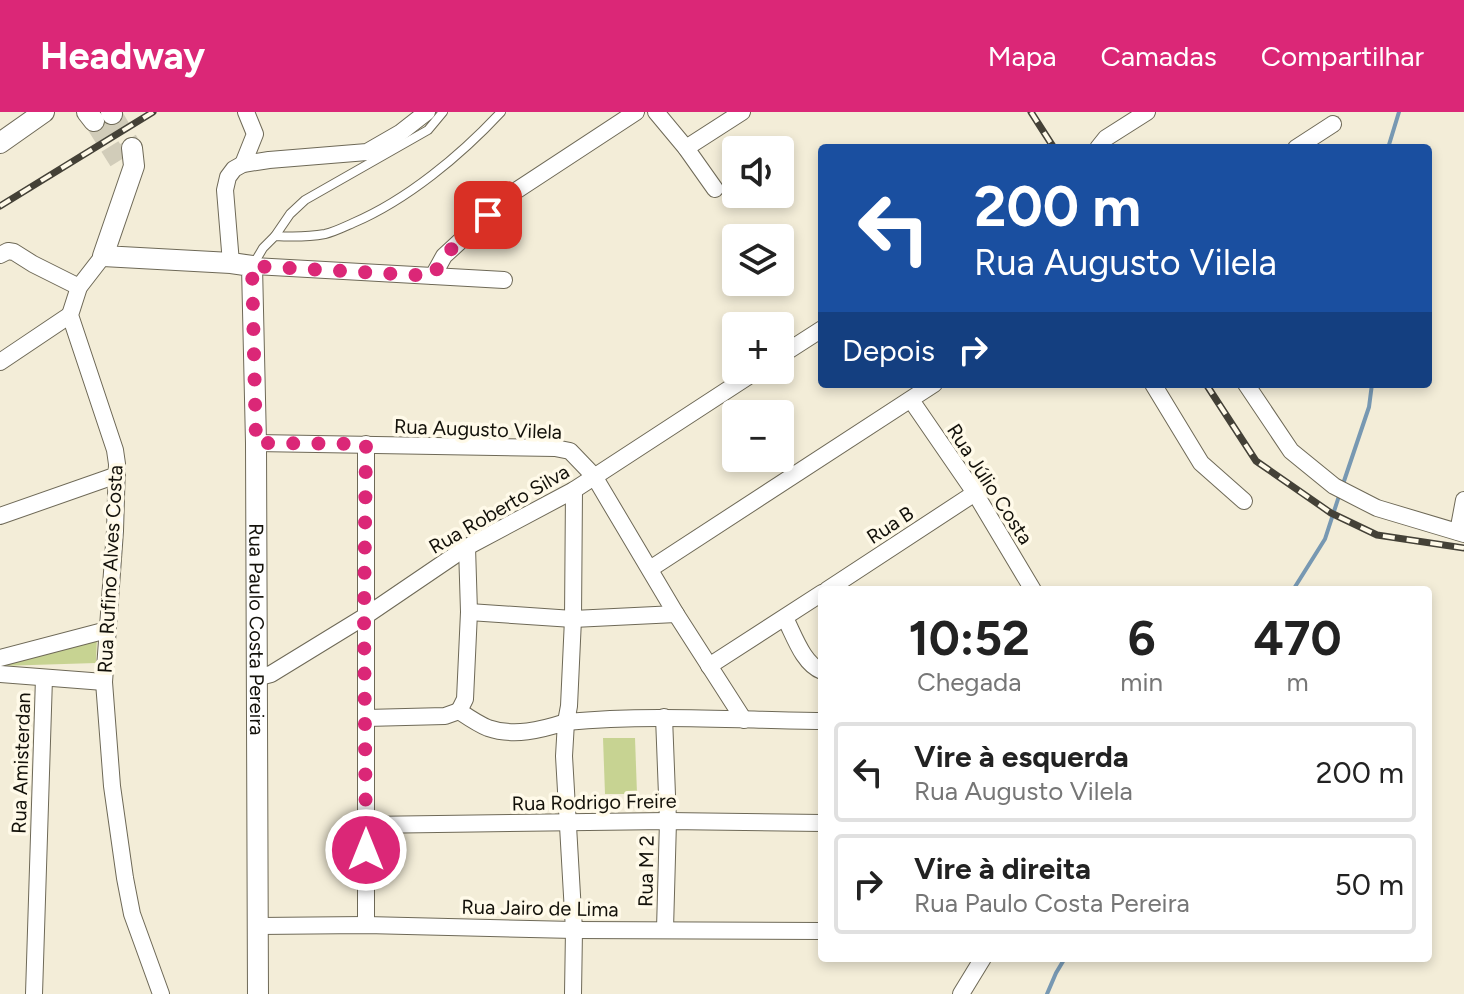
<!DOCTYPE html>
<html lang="pt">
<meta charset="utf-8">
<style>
:root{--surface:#fff;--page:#f2f2f2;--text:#222;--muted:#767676;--line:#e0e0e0;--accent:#db2777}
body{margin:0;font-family:Figtree,sans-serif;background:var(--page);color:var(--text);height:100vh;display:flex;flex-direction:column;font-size:30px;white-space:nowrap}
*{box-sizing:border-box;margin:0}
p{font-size:26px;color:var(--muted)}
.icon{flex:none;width:44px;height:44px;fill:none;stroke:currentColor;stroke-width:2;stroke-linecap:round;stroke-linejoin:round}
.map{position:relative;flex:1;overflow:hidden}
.drawer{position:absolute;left:818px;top:474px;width:614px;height:376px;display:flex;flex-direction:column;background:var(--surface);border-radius:8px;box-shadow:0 4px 12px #0003}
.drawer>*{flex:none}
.top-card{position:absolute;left:818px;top:32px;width:614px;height:244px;border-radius:8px;box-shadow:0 4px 12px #0003;background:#1a4fa0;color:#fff;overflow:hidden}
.fabs{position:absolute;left:722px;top:24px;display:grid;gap:16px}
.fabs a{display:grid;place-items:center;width:72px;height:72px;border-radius:8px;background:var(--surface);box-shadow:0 4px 12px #0003;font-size:40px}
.pin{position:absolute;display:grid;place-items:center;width:68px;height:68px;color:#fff;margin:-34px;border-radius:16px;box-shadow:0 4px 12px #0006}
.me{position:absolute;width:88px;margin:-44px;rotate:0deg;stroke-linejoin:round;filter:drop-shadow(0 0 6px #0008)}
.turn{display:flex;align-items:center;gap:28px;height:168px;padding:0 24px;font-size:36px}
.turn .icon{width:104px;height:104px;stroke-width:2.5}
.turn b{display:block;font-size:56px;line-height:68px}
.then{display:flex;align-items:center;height:76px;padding:0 24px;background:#0003;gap:16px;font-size:30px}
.eta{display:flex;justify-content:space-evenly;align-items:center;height:136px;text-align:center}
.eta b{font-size:48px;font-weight:700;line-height:56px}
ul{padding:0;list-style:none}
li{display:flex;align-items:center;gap:24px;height:100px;margin:0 16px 12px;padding:0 8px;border:4px solid var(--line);border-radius:8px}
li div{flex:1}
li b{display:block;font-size:30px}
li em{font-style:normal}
header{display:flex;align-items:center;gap:48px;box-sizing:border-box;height:112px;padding:0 40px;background:var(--accent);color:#fff}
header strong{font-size:38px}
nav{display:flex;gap:44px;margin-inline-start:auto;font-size:28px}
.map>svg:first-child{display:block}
</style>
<header>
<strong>Headway</strong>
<nav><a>Mapa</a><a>Camadas</a><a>Compartilhar</a></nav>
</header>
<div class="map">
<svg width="1464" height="882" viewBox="0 0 1464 882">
<rect width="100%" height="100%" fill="#f3edd8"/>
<!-- green -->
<g fill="#c7d392">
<path d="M 97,523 L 96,551 L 0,554 L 0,551 Z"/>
<path d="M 603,626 L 635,626 L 637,682 L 605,682 Z"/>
</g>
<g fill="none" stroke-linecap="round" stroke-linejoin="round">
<!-- stream -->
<g stroke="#7798b2" stroke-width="4">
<path d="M 1388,36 L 1399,0"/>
<path d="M 1342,375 L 1369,295 L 1372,272"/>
<path d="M 1293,478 L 1325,427 L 1339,384"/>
<path d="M 1047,882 L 1056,861 L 1065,846"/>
</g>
<!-- tertiary-tunnel -->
<g stroke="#d1ccb9" stroke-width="20" stroke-dasharray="20 10" stroke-linecap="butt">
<path d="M 112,2 L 132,36"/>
<path d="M 94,9 L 119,49"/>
</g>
<defs>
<g id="service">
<path d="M 275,124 L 290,102 L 305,88 L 428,18 L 443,0"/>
<path d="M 253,153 L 263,136 L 275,124 C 292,125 308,125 325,122 C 334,120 344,115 353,111 C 407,88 461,43 501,0"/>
</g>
<g id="minor">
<path d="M 656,0 L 686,36 L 715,77"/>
<path d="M 686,36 L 742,0"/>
<path d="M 1098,36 L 1106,26 L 1147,0"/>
<path d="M 1296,36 L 1333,12"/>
<path d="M 243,52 L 255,22 L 246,0"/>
<path d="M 0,143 L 8,139 L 14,140 L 33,152 L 79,175"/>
<path d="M 103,144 L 79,175 L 70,203 L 115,338 L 117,352 L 115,419 L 104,570 L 112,674 L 125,766 L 132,802 L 161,882"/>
<path d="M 231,151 L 225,78 L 228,65 L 234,57 L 243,52 L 269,48 L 367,40 L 400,21 L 427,0"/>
<path d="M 252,154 L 504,168"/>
<path d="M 433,164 L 444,144 L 511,82 L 636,0"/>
<path d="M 780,244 L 822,217"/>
<path d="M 0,250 L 70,203"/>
<path d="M 1153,272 L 1201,351 L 1244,389"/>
<path d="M 1246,272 L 1291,339 L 1334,374 L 1377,396 L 1464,422"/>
<path d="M 911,288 L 975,381 L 1033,478"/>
<path d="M 256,331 L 555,336 L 570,339 L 594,364 L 676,502 L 744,608"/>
<path d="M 574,378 L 573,507 L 569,594 L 566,610 C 651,602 736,608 822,609"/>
<path d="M 0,404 L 117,363"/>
<path d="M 1458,420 L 1464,388"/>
<path d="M 650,457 L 934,272"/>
<path d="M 827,478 L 975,381"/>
<path d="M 469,500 L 573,507 L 676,502"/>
<path d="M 785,506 C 794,523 803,552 822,559"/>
<path d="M 0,546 L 107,518"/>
<path d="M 709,554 L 822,481"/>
<path d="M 0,562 L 104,570"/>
<path d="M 256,566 L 271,562 L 364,505 L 467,435 L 574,378 L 758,258"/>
<path d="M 459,599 C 468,605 478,612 488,616 C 514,625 541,618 566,610 L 564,644 L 574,818 L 573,882"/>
<path d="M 459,599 L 465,587 L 469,500 L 467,435"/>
<path d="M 664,605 L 668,709 L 665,817"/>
<path d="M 366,606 L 445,604 L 459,599"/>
<path d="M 366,713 L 668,709 L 822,711"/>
<path d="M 366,813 C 366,653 365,493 366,332"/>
<path d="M 258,814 L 366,813 L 574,818 L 822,819"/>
<path d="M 34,882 L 44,566"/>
<path d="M 961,882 L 983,846"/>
</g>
<g id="tertiary">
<path d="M 87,0 L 94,9"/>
<path d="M 111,0 L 112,2"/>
<path d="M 0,31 L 44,0"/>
<path id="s1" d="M 132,36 L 134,54 L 103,144 L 231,151 L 252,154 L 256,331 L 258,882"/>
</g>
</defs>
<!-- service casing -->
<use href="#service" stroke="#6e6957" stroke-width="10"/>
<!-- minor casing -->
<use href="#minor" stroke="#6e6957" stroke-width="18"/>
<!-- tertiary casing -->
<use href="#tertiary" stroke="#6e6957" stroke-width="22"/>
<!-- service -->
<use href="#service" stroke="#fff" stroke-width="8"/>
<!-- minor -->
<use href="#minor" stroke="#fff" stroke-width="16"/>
<!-- tertiary -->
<use href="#tertiary" stroke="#fff" stroke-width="20"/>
<defs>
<g id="rail">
<path d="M 1031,0 L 1054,36"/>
<path d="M 0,94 L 153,0"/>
<path d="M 1206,272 L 1256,349 L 1331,401 L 1377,423 L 1464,436"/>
</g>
</defs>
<!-- rail casing -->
<use href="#rail" stroke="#444137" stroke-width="7"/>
<!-- rail -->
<use href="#rail" stroke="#fffae9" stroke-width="4" stroke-dasharray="12" stroke-linecap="butt"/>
</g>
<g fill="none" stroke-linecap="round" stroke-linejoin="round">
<!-- route -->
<path stroke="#db2777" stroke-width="14" stroke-dasharray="0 25.2" d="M 366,738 L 364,505 L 366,332 L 256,331 L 252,154 L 433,164 L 444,144 L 488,103"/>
</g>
<g text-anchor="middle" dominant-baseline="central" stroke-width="7" stroke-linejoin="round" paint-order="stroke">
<!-- street labels -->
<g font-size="20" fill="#13110a" stroke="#fffae9">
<text transform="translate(478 317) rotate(2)">Rua Augusto Vilela</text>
<text transform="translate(990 372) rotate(57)">Rua Júlio Costa</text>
<text transform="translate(499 397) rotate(-30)">Rua Roberto Silva</text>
<text transform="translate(890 413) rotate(-33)">Rua B</text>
<text transform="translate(110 457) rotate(-87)">Rua Rufino Alves Costa</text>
<text stroke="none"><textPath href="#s1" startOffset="626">Rua Paulo Costa Pereira</textPath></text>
<text transform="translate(21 651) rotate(-88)">Rua Amisterdan</text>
<text transform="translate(594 690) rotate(-1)">Rua Rodrigo Freire</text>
<text transform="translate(646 759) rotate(-89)">Rua M 2</text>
<text transform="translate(540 796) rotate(1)">Rua Jairo de Lima</text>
</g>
</g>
</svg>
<div class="fabs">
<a><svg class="icon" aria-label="sound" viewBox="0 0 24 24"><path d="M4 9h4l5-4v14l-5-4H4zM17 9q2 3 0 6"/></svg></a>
<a><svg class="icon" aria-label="layers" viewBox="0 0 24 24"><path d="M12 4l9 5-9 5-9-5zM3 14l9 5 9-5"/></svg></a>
<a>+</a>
<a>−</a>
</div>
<div class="pin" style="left:488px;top:103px;background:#d93025"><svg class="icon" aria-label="arrive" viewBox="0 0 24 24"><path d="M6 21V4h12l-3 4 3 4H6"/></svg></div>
<svg class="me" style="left:366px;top:738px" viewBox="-20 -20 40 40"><circle r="17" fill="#db2777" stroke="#fff" stroke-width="3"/><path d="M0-11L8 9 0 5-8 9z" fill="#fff"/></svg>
<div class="top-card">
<div class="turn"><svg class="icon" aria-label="left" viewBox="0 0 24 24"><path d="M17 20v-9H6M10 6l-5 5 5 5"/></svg><div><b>200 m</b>Rua Augusto Vilela</div></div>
<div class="then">Depois<svg class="icon" aria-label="right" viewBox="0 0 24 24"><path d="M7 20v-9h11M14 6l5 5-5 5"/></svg></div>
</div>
<section class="drawer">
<div class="eta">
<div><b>10:52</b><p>Chegada</p></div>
<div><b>6</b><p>min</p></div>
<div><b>470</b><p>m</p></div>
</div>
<ul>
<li><svg class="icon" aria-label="left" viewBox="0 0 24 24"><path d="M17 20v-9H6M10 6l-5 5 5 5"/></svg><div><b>Vire à esquerda</b><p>Rua Augusto Vilela</p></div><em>200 m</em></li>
<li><svg class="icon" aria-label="right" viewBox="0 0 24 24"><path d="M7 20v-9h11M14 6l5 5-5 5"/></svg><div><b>Vire à direita</b><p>Rua Paulo Costa Pereira</p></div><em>50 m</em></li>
</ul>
</section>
</div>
